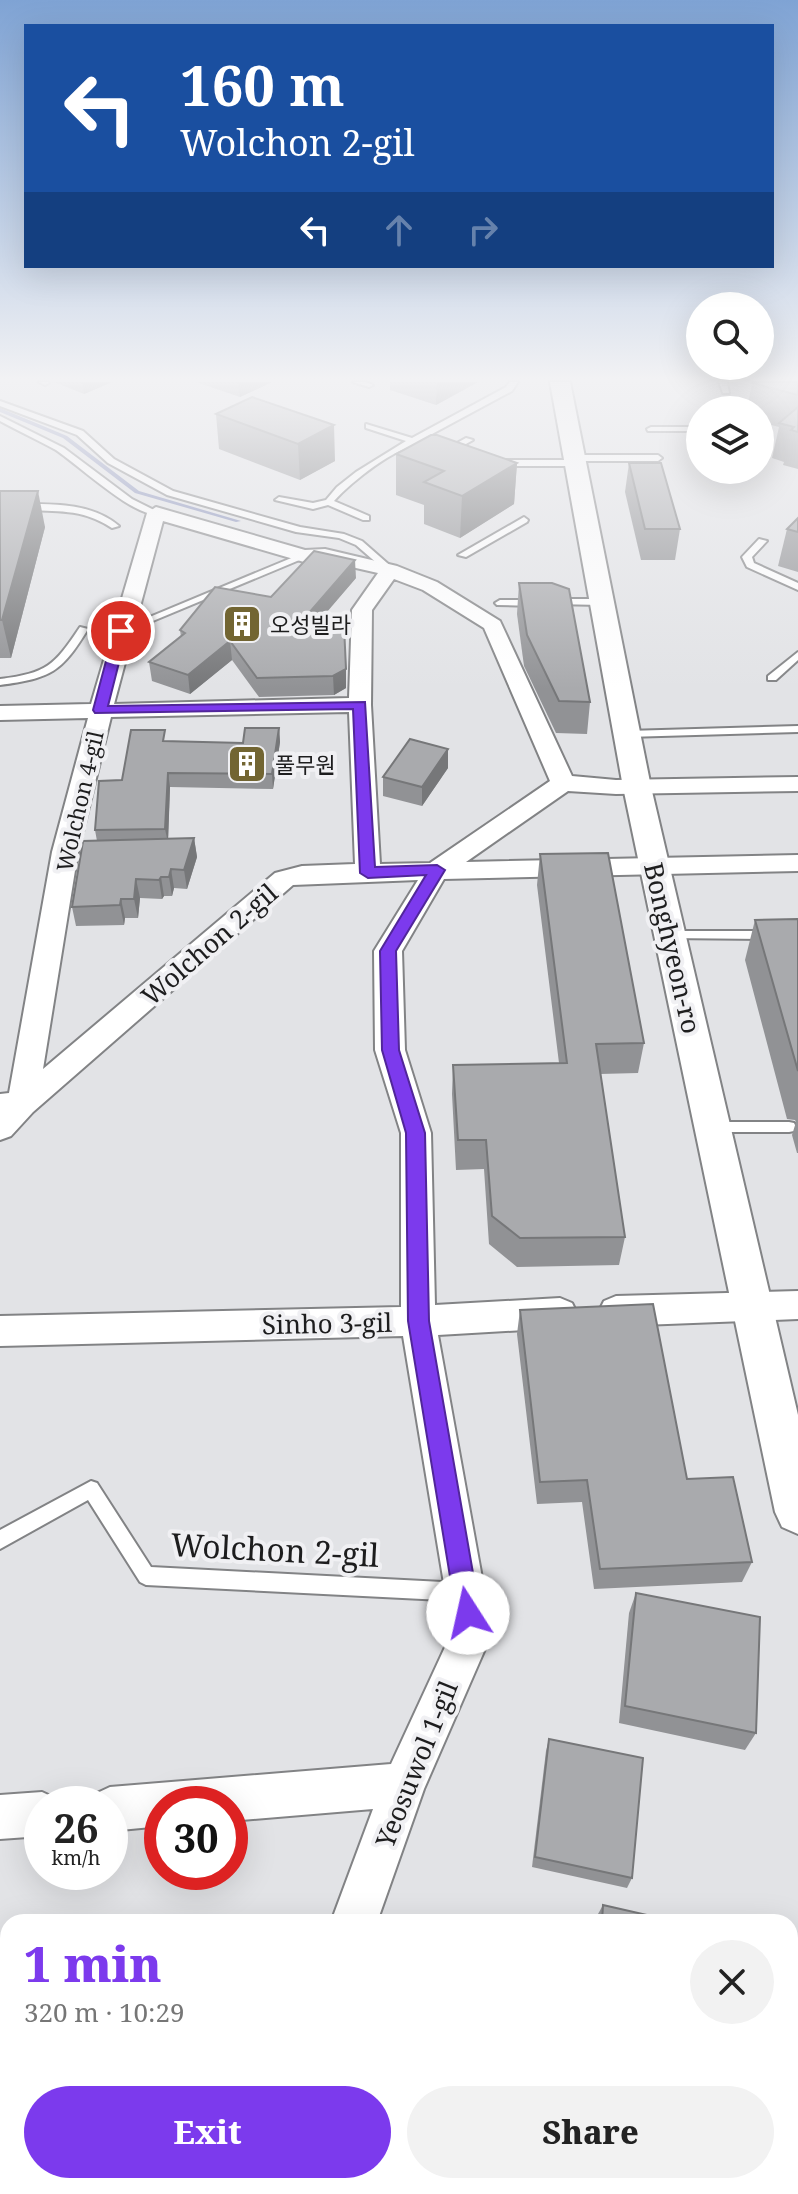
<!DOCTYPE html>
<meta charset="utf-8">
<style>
:root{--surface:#fff;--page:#f2f2f2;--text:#222;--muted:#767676;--accent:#7c3aed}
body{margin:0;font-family:"Noto Serif","Noto Sans KR",serif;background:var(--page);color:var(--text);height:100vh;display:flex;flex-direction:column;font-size:30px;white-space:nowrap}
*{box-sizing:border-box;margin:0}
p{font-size:26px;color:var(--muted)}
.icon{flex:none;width:44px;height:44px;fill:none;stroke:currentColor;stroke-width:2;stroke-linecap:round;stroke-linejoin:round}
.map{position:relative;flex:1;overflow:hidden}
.sheet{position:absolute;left:0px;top:1914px;width:798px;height:280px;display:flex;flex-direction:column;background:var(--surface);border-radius:24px 24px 0 0;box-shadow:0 8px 32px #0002}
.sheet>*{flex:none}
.guide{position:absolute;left:24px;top:24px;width:750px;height:244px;border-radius:0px;box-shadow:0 8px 32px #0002;background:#1a4fa0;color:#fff;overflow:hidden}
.tools{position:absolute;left:686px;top:292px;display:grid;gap:16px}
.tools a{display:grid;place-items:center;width:88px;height:88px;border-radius:50%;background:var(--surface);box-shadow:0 8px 32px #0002;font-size:40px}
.speed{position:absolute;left:24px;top:1786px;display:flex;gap:16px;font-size:40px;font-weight:700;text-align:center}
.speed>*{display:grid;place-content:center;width:104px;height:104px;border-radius:50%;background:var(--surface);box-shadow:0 8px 32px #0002;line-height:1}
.speed small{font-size:20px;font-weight:400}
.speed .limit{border:12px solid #d22;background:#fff;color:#111}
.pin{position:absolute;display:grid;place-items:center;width:68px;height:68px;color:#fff;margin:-34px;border:4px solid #fff;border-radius:50%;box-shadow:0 2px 8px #0007}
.me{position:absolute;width:88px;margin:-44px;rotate:350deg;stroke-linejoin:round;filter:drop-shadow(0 0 6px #0008)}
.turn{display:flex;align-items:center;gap:28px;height:168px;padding:0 24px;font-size:36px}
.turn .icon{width:104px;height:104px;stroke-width:2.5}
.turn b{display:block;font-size:56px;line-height:68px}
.lanes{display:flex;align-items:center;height:76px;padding:0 24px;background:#0003;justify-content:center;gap:40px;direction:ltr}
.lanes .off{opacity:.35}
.round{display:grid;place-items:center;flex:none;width:84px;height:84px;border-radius:42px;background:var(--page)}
.overview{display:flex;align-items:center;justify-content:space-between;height:136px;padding:0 24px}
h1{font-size:48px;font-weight:800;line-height:60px;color:var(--accent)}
.cta{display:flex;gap:16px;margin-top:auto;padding:16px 24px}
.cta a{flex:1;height:92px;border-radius:48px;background:var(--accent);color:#fff;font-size:32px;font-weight:800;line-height:92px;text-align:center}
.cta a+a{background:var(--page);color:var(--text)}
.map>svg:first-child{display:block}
</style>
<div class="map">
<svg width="798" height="2194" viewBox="0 0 798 2194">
<rect width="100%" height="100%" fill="#e2e3e6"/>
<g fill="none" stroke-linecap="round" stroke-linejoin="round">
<!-- stream -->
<path fill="#818ab6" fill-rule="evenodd" d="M 0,408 L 67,436 L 139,491 L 241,521 L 236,522 L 135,493 L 63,438 L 0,412 Z"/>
<defs>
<g id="service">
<path d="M 39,382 L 48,382 L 49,383 L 45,385 Z"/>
<path d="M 353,382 L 365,382 L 373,385 L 369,387 Z"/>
<path d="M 510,382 L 518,382 L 512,391 L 419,441 L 422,443 L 421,445 C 398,444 350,483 334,501 L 369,516 L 369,520 L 363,520 L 328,505 L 313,509 L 275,500 L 279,497 L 313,503 L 326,500 L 337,487 L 356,472 L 406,441 L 366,428 L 366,424 L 412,438 L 506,387 Z"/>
<path d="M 719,382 L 727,382 L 729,393 L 723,393 Z"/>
<path d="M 0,401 L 83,431 L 114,459 L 173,491 L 300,527 L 344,534 L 362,541 L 395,570 L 387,572 L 356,545 L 339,538 L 296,532 L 167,495 L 108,463 L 77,435 L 0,406 Z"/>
<path d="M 0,416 L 64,448 L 132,499 L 160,513 C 140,523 76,463 56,450 C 38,440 18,431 0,421 Z"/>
<path d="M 651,427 L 700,427 L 700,431 L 648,431 L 647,429 Z"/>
<path d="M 466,438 L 473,440 L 448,454 L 441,452 Z"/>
<path d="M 574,455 L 658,455 L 662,458 L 658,461 L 575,461 L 579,463 L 575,466 L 500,466 L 496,463 L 500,460 L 574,460 L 570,458 Z"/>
<path d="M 25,504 C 58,504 93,504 119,526 L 112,528 C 79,507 58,513 22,509 L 22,505 Z"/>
<path d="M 524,517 L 528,520 L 527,522 L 466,557 L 458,555 Z"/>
<path d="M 759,539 L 767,541 L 752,557 L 754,563 L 798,583 L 798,590 L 747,567 L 742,557 Z"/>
<path d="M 301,554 L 309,556 L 124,633 L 116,631 Z"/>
<path d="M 555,599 L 602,599 L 607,602 L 602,605 L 552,604 L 550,602 Z"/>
<path d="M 500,600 L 534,600 L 539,603 L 534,606 L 497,605 L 495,603 Z"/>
<path d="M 80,627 L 88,629 C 61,673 51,678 0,685 L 0,679 C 47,673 54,666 80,627 Z"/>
<path d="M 798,652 L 798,660 L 776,680 L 768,680 L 768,676 Z"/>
<path d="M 798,726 L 798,732 L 627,737 L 622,734 L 627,731 Z"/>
<path d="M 670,931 L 770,931 L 776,935 L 770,939 L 666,938 L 664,935 Z"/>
<path d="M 713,1122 L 789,1122 L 794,1123 L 796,1127 L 794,1131 L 789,1132 L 713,1132 L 708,1131 L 706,1127 L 708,1123 Z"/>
<path d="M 91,1481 L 97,1483 L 151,1567 L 462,1583 L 468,1586 L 471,1592 L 468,1598 L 462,1601 L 146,1585 L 140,1582 L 88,1500 L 0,1549 L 0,1530 Z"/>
<path d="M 790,2139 L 798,2143 L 798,2169 L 790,2165 Z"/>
</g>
<g id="minor">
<path d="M 156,507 L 305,550 L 325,549 L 397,566 L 437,582 L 500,621 L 572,776 L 616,780 L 798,777 L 798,791 L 616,794 L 568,791 L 466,862 L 798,855 L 798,871 L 444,879 L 402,951 L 405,1050 L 431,1133 L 435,1305 L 560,1298 L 572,1303 L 577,1313 L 572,1323 L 560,1328 L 438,1335 L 492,1633 L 424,1789 L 377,1922 L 331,1922 L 373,1809 L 230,1821 L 230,1804 L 162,1804 L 162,1826 L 110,1831 L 110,1804 L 90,1804 L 95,1794 L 110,1787 L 391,1764 L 452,1632 L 403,1336 L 0,1346 L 0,1316 L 401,1307 L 401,1133 L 375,1050 L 374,951 L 418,880 L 293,885 L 33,1112 L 11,1136 L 0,1140 L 0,1094 L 9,1093 L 52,852 L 88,718 L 0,720 L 0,706 L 91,704 L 147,513 ZM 163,521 L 304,562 L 325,561 L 378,573 L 352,610 L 349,698 L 114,704 ZM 394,579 L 423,590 L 484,628 L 550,781 L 430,863 L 380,864 L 371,705 L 372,610 ZM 349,712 L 355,864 L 302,866 L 275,873 L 43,1069 L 78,852 L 111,717 Z"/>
<path d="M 798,1291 L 798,1319 L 616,1326 L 604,1321 L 599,1311 L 604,1301 L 616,1296 Z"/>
<path d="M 42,1792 L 57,1799 L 60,1804 L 42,1804 L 42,1836 L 0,1839 L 0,1795 Z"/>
<path d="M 232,2186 L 282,2186 L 279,2194 L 229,2194 Z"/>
</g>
<path id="tertiary" d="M 550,382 L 570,382 L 651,787 L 798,1415 L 798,1534 L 782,1527 L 775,1512 L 623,787 Z"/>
</defs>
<!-- service casing -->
<use href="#service" stroke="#828385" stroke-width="4"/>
<!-- minor casing -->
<use href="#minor" stroke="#828385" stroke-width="4"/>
<!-- tertiary casing -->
<use href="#tertiary" stroke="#828385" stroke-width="4"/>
<!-- service -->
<use href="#service" fill="#fff" fill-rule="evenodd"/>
<!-- minor -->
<use href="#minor" fill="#fff" fill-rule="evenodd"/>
<!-- tertiary -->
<use href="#tertiary" fill="#fff" fill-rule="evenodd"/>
</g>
<!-- wall -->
<g fill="#919295">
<path d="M 54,382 L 112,382 L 84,394 Z"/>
<path d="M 196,382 L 272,382 L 240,397 Z"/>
<path d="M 390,382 L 478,382 L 436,405 L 390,390 Z"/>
<path d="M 798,382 L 798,469 L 783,465 L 784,462 L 772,458 L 779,427 L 760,422 L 760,410 L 747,410 L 752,383 Z"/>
<path d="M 252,397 L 335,461 L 300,480 L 219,449 L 216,414 Z"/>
<path d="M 396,454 L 517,463 L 514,504 L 460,538 L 424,524 L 424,505 L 396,495 Z"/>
<path d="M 629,463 L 680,529 L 675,560 L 641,560 L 625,492 Z"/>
<path d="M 0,491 L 45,527 L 11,658 L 0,658 Z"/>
<path d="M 798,518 L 798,572 L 778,566 L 787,529 Z"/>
<path d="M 356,578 L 321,618 L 346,688 L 334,695 L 259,697 L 232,660 L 190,694 L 152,681 L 149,662 L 181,637 L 180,630 L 271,597 Z"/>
<path d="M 519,583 L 590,702 L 587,734 L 556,733 L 524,666 L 517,614 Z"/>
<path d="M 279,728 L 280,742 L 273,789 L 170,787 L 168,838 L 194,838 L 197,857 L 187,889 L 174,888 L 172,896 L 164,896 L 162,899 L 140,898 L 138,918 L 125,918 L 124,925 L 76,926 L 72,907 L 97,841 L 95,830 L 122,780 L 167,741 L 243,743 Z"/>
<path d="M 448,768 L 422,806 L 383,796 L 383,777 Z"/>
<path d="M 540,854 L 644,1043 L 638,1073 L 600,1074 L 625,1237 L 619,1265 L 517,1267 L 489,1244 L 484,1169 L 456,1170 L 452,1094 L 453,1065 L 559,1063 L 537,885 Z"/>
<path d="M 798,919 L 798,1153 L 797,1153 L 792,1135 L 796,1122 L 795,1120 L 787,1119 L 745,960 L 755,920 Z"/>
<path d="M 520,1310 L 687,1479 L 752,1562 L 742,1582 L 594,1589 L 582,1502 L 537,1504 L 517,1334 Z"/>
<path d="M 636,1593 L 756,1733 L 745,1750 L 619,1723 L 629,1613 Z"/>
<path d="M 549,1739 L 632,1878 L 627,1888 L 532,1867 L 546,1751 Z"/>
<path d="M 603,1905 L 646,1922 L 598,1922 L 598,1914 Z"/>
</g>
<!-- shaded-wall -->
<g fill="#767779">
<path d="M 82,382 L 112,382 L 84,394 Z"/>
<path d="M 238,382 L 272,382 L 240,397 Z"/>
<path d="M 437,382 L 478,382 L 436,405 Z"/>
<path d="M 334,425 L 335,461 L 300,480 L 298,444 Z"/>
<path d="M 517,463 L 514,504 L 460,538 L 462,496 Z"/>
<path d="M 38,491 L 45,527 L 11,658 L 2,620 Z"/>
<path d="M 355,560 L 356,578 L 309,633 L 308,614 Z"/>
<path d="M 230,641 L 232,660 L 190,694 L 188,675 Z"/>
<path d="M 346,669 L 346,688 L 334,695 L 333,676 Z"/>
<path d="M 279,728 L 280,742 L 273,789 L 272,774 Z"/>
<path d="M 448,749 L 448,768 L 422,806 L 422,787 Z"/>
<path d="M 168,773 L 170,787 L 168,843 L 165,829 Z"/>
<path d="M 194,838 L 197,857 L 187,889 L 184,870 Z"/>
<path d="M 171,869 L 174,888 L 172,896 L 169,877 Z"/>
<path d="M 161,877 L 164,896 L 162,899 L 159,880 Z"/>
<path d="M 136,879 L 140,898 L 138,918 L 134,899 Z"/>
<path d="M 121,899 L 125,918 L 124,925 L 120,905 Z"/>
</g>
<!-- building -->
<g fill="#a9aaad" stroke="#767779" stroke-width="2">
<path d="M 753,382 L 798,382 L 798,395 L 752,383 Z"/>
<path d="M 252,397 L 334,425 L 298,444 L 216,414 Z"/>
<path d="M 798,407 L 798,432 L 791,430 L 794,427 L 779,423 Z"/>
<path d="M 431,435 L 437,435 L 517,463 L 462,496 L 424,482 L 444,471 L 396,454 Z"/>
<path d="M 629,463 L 661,463 L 680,529 L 645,529 Z"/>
<path d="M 0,491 L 38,491 L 2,620 L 0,620 Z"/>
<path d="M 798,518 L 798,532 L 787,529 Z"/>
<path d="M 314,551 L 355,560 L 308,614 L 344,626 L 346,669 L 333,676 L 257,678 L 230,641 L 188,675 L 149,662 L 185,633 L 180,630 L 215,587 L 271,597 Z"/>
<path d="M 519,583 L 552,583 L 569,589 L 590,702 L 559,701 L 527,635 Z"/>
<path d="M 245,728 L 279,728 L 272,774 L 168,773 L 165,829 L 95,830 L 99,781 L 122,780 L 131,730 L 165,730 L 163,741 L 243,743 Z"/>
<path d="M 410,739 L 448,749 L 422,787 L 383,777 Z"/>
<path d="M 194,838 L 184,870 L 171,869 L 169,877 L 161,877 L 159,880 L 136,879 L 134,899 L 121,899 L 120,905 L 72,907 L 83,841 Z"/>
<path d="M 608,853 L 644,1043 L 596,1044 L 625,1237 L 520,1238 L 492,1216 L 486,1140 L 458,1140 L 453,1065 L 567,1063 L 540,854 Z"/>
<path d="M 798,919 L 798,1071 L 755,920 Z"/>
<path d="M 653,1304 L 687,1479 L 733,1477 L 752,1562 L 600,1569 L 587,1480 L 540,1482 L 520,1310 Z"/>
<path d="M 636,1593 L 760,1617 L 756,1733 L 625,1706 Z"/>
<path d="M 549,1739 L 643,1758 L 632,1878 L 535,1857 Z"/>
<path d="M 603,1905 L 647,1915 L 646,1922 L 602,1922 Z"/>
<path d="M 424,2186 L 735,2186 L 724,2194 L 425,2194 Z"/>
</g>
<!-- sky -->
<linearGradient id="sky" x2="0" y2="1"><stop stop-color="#7fa3d4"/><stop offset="0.55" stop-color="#f2f2f4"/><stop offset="1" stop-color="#f2f2f4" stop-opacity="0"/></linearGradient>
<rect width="798" height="689" fill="url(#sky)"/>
<!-- route -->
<path fill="#7c3aed" stroke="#51269a" stroke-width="2" d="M 121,628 L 127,631 L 108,706 L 365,702 L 375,867 L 437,865 L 445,870 L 396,951 L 399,1050 L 425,1133 L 429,1321 L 480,1613 L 477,1622 L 468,1625 L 460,1622 L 456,1613 L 408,1321 L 406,1133 L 382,1050 L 380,951 L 426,875 L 368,878 L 360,873 L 353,709 L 95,713 L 93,710 L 114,631 Z"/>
<!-- icons -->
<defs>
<symbol id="building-square" viewBox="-11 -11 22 22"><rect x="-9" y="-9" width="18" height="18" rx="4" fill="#726532" stroke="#f0f0f3"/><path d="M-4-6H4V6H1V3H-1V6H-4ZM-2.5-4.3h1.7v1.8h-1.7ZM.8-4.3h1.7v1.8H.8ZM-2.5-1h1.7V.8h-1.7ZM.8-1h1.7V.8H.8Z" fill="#fff"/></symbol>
</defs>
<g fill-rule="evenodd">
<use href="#building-square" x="220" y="602" width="44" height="44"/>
<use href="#building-square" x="225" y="742" width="44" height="44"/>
</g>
<g text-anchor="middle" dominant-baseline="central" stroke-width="8" stroke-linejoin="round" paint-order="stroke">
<!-- far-poi labels -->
<g font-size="22" fill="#1d1d1e" stroke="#f0f0f3" text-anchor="start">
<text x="270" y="624">오성빌라</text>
<text x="275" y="764">풀무원</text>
</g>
<!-- far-street labels -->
<g font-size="22" fill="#1d1d1e" stroke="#f0f0f3">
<text transform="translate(79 801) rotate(-77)">Wolchon 4-gil</text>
</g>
<!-- street labels -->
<g font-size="26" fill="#1d1d1e" stroke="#f0f0f3">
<text transform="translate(209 944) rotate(-41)">Wolchon 2-gil</text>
<text transform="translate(673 948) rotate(77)">Bonghyeon-ro</text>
<text transform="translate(327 1323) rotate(-1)">Sinho 3-gil</text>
<text transform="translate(416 1764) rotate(-68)">Yeosuwol 1-gil</text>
</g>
<!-- near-street labels -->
<g font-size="32" fill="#1d1d1e" stroke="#f0f0f3">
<text transform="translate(275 1549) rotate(3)">Wolchon 2-gil</text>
</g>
</g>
</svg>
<div class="tools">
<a><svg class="icon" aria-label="search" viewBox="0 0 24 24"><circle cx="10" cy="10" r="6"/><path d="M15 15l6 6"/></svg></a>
<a><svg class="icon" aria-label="layers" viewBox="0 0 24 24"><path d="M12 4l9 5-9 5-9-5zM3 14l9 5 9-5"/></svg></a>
</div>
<div class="speed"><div>26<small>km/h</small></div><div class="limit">30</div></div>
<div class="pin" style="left:121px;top:631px;background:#d93025"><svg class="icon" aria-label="arrive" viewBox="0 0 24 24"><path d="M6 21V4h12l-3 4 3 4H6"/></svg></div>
<svg class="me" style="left:468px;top:1613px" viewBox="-20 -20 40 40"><circle r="19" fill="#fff"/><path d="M0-13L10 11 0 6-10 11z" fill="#7c3aed"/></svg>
<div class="guide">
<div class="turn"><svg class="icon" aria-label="left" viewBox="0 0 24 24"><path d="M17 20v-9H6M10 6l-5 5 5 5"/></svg><div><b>160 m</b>Wolchon 2-gil</div></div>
<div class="lanes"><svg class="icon" aria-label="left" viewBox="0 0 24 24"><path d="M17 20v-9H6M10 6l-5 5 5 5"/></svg><svg class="icon off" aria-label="ahead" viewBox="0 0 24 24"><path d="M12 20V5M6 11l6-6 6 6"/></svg><svg class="icon off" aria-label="right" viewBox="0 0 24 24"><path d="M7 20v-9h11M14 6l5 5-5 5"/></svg></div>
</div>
<section class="sheet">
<div class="overview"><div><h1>1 min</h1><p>320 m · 10:29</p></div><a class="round"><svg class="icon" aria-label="close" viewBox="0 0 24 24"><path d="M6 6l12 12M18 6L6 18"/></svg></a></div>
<div class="cta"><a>Exit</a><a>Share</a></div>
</section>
</div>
